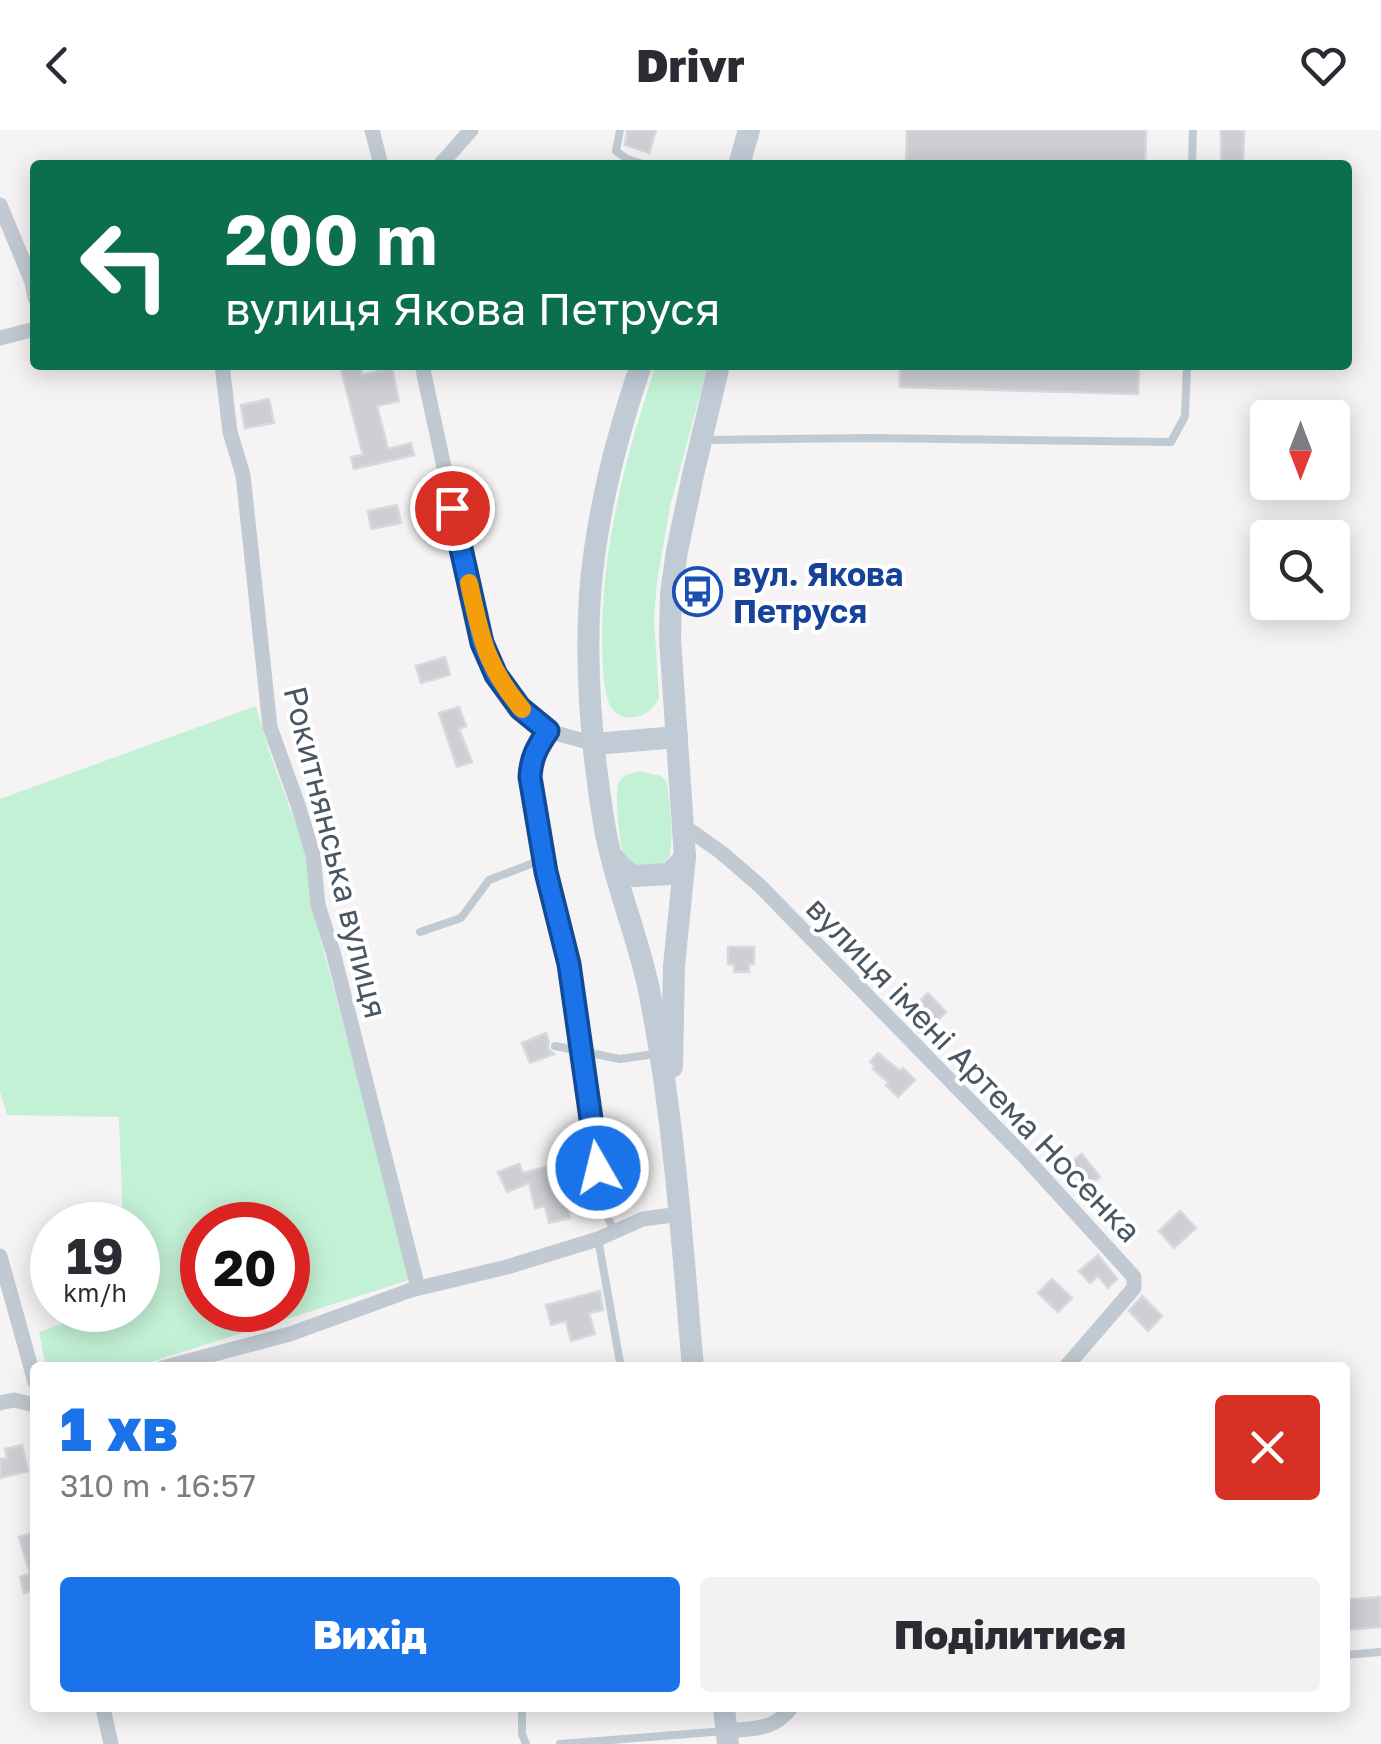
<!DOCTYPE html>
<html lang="uk">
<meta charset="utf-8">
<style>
:root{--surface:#fff;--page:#f2f2f3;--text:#2b2b33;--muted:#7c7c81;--accent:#1a73e8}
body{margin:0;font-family:"Golos Text",sans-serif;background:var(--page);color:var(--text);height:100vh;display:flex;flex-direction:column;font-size:38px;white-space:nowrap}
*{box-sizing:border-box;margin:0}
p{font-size:32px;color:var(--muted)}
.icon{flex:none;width:55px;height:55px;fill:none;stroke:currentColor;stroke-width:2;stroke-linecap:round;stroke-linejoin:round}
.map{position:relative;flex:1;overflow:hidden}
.side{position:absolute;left:30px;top:1232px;width:1320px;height:350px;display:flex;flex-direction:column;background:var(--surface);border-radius:10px;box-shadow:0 5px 25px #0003}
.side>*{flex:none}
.guide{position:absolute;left:30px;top:30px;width:1322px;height:210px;border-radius:10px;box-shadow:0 5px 25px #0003;background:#0b6e4f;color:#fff;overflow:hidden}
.needle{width:65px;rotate:180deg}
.controls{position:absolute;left:1250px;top:270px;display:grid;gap:20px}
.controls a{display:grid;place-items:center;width:100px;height:100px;border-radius:10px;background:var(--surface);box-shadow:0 5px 25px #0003;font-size:50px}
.speed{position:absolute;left:30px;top:1072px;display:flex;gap:20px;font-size:50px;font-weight:700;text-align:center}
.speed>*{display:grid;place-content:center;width:130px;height:130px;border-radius:50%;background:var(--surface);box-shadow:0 5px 25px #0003;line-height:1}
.speed small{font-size:25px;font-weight:400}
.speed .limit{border:15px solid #d22;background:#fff;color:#111}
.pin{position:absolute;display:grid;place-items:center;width:85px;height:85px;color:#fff;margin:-42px;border:5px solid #fff;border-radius:50%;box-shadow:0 2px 10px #0007}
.me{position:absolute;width:110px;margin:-55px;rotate:352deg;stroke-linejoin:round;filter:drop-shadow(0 0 8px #0008)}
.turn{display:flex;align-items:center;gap:35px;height:210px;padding:0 30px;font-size:45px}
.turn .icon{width:130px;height:130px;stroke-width:2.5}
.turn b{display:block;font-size:70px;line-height:85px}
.round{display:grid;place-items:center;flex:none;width:105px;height:105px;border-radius:10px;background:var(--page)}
.head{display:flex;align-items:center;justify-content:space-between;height:170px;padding:0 30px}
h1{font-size:60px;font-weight:800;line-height:75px;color:var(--accent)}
.cta{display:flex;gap:20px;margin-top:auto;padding:20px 30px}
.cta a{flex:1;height:115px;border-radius:10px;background:var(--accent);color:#fff;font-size:40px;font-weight:800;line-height:115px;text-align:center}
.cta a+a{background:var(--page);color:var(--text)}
header{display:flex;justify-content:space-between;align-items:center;height:130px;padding:0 30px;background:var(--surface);font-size:45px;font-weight:800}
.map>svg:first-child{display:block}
</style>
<header><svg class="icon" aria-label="back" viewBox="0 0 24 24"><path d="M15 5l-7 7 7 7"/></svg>Drivr<svg class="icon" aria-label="heart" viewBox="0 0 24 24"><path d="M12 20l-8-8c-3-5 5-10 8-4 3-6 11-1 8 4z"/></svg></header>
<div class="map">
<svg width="1381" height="1614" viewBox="0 0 1381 1614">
<rect width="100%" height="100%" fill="#f5f3f3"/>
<!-- green -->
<g fill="#c3f1d5" fill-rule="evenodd">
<path d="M 656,235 L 708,235 L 670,376 L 657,452 L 654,488 L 659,568 C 654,578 647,585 636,587 C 605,592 605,559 603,538 C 597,433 623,334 656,235 Z"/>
<path d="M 256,576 L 269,621 L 308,728 L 314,785 L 412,1149 L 135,1237 L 46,1237 L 39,1202 L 101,1180 L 138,1180 L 138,1095 L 123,1095 L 119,987 L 7,985 L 0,962 L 0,669 ZM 202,1095 L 288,1095 L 288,1180 L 202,1180 Z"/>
<path d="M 640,641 L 661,646 L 667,653 C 669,669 677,724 665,734 C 660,738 648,740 641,742 C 636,737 627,731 624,725 C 619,715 614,660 619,652 C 624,644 632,643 640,641 Z"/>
</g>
<!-- building -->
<g fill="#cdcfd5" stroke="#d7d9de" stroke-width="2.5">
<path d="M 627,0 L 656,0 L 649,23 L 625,15 Z"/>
<path d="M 907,0 L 1146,0 L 1145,35 L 906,35 Z"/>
<path d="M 1221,0 L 1244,0 L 1243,35 L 1221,35 Z"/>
<path d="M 340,235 L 360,235 L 362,245 L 392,238 L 399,271 L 377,276 L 388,319 L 411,313 L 414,325 L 354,339 L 351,327 L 363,325 Z"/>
<path d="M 900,235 L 1139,235 L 1138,264 L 900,257 Z"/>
<path d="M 269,269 L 274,293 L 245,298 L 241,275 Z"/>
<path d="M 397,375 L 401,393 L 371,399 L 368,381 Z"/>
<path d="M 689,442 L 717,445 L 716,463 L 687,460 Z"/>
<path d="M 445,527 L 450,545 L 421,553 L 416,536 Z"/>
<path d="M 459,577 L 466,596 L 459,599 L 472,632 L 457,637 L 439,583 Z"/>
<path d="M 728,817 L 754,817 L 754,834 L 749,834 L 749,842 L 734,842 L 734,834 L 728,834 Z"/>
<path d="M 928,863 L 946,882 L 935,893 L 939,897 L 931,904 L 926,900 L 921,904 L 912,896 L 925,884 L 916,875 Z"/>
<path d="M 546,903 L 549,912 L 548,919 L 554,924 L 530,933 L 522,913 Z"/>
<path d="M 878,923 L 900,941 L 903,938 L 915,950 L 898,967 L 886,955 L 888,952 L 873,939 L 875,936 L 870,932 Z"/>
<path d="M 1082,1024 L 1100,1047 L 1085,1058 L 1067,1035 Z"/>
<path d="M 519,1034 L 523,1043 L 557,1034 L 559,1041 L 555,1043 L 557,1050 L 555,1051 L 560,1074 L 567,1073 L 570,1088 L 549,1093 L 545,1076 L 535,1078 L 529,1053 L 507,1062 L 498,1042 Z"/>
<path d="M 1180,1081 L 1196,1098 L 1174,1118 L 1159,1101 Z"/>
<path d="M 1098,1125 L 1117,1149 L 1108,1158 L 1098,1146 L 1090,1153 L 1079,1141 Z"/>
<path d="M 1052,1149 L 1072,1168 L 1058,1182 L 1038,1163 Z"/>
<path d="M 600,1161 L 603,1180 L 589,1183 L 595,1204 L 571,1211 L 566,1191 L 551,1195 L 546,1175 Z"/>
<path d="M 1142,1166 L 1162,1186 L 1148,1201 L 1129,1181 Z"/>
<path d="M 22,1315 L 28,1341 L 0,1348 L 0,1329 L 7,1328 L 5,1319 Z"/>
<path d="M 35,1402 L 35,1460 L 24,1463 L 20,1447 L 30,1444 L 19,1407 Z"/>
<path d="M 1381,1467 L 1381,1497 L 1345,1500 L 1345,1470 Z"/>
</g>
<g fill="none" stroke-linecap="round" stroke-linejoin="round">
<!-- lane -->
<g stroke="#c1cad2" stroke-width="8">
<path d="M 620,0 L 616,21 L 627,29 L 646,35"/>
<path d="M 1192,35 L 1193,0"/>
<path d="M 706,310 L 870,308 L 1171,312 L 1185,286 L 1187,235"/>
<path d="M 548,601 C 537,617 532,627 530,647 L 546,743 L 569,835 L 603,1078 L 614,1100"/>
<path d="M 420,802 L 461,788 L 489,750 L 544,729"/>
<path d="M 555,916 L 620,929 L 655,924"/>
<path d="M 598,1109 L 621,1238"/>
<path d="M 1345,1525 L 1381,1522"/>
<path d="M 522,1578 L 522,1604 L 526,1614"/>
<path d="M 560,1614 L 726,1601"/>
</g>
<!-- street -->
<g stroke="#c1cad2" stroke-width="15">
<path d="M 372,0 L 381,35"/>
<path d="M 440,35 L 471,0"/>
<path d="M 0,75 L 32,152 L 35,168"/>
<path d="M 0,208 L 35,199"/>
<path d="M 222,235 L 230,302 L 243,345 L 270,597 L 298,675 L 313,725 L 318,775 L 333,822 L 418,1158"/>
<path d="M 422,235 L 482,513 L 496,545 L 521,578 L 548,601 L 595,614"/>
<path d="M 684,696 L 722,723 L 759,755 L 1023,1025 L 1134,1147 L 1134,1158 L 1065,1238"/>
<path d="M 0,1126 L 35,1252"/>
<path d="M 162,1238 L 290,1204 L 411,1160 L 507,1137 L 598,1109 L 643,1089 L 680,1084"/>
<path d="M 0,1273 L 14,1270 L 35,1275"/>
<path d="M 103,1578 L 111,1614"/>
<path d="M 727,1601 C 754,1598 773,1601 791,1578"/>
</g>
<!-- secondary -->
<g stroke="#c1cbd6" stroke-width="22">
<path d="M 739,35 L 749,0"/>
<path d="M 641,235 C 616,308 596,387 590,464 C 585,542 592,623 605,699 C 615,754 638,806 649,860 C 674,985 682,1111 693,1238"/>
<path d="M 595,614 L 677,607"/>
<path d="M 612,726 L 621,737 L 633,746 L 670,744 L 685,727"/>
<path d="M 672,937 L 674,836 L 685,727 L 670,509 L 671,463 L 677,421 L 693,345 L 719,235"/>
<path d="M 724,1578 L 728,1614"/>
</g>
</g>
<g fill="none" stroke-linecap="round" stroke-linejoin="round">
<defs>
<path id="route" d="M 452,378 L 482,513 L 496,545 L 520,578 L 548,601 C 537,617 531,628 530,647 L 546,742 L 569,834 L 598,1038"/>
</defs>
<!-- route casing -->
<use href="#route" stroke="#114b97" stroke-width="25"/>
<!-- route -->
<use href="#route" stroke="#1a73e8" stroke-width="18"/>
<!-- slow -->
<path stroke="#f59e0b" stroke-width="18" d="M 469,453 C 481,507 485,535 522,579"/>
</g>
<!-- icons -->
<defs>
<symbol id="bus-ring" viewBox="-11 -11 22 22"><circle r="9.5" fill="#fff" stroke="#1a4fb4" stroke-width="1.5"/><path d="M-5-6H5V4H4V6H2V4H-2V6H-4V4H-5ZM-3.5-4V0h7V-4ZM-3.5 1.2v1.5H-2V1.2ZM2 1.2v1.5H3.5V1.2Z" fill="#1a4fb4"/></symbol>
</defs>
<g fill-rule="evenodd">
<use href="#bus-ring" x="670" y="434" width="55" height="55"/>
</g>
<g text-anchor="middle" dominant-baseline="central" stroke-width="8" stroke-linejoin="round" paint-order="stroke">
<!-- transit labels -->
<g font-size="32" font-weight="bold" fill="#164399" stroke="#fff" text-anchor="start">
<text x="733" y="444">вул. Якова<tspan x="733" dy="37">Петруся</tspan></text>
</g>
<!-- street labels -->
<g font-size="32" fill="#4a5661" stroke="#fff">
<text transform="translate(336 722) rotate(76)">Рокитнянська вулиця</text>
<text transform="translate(974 939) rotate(46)">вулиця імені Артема Носенка</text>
</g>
</g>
</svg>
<div class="controls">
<a><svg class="needle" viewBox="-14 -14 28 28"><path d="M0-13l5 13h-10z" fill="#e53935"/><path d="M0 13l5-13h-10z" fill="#7c7c81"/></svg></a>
<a><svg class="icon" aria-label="search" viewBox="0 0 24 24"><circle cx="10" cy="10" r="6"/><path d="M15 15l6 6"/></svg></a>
</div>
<div class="speed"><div>19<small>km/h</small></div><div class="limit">20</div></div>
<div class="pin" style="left:452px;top:378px;background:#d93025"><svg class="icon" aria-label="arrive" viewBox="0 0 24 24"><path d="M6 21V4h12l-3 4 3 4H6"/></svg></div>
<svg class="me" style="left:598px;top:1038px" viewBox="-20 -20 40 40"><circle r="17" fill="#1a73e8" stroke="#fff" stroke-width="3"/><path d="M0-11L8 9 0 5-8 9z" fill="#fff"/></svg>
<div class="guide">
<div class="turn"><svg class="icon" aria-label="left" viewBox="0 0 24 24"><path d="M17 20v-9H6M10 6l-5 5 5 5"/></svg><div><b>200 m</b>вулиця Якова Петруся</div></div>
</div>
<section class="side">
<div class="head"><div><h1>1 хв</h1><p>310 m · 16:57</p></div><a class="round" style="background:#d93025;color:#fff"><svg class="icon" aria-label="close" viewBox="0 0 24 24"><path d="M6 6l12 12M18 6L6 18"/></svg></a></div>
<div class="cta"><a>Вихід</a><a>Поділитися</a></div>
</section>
</div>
